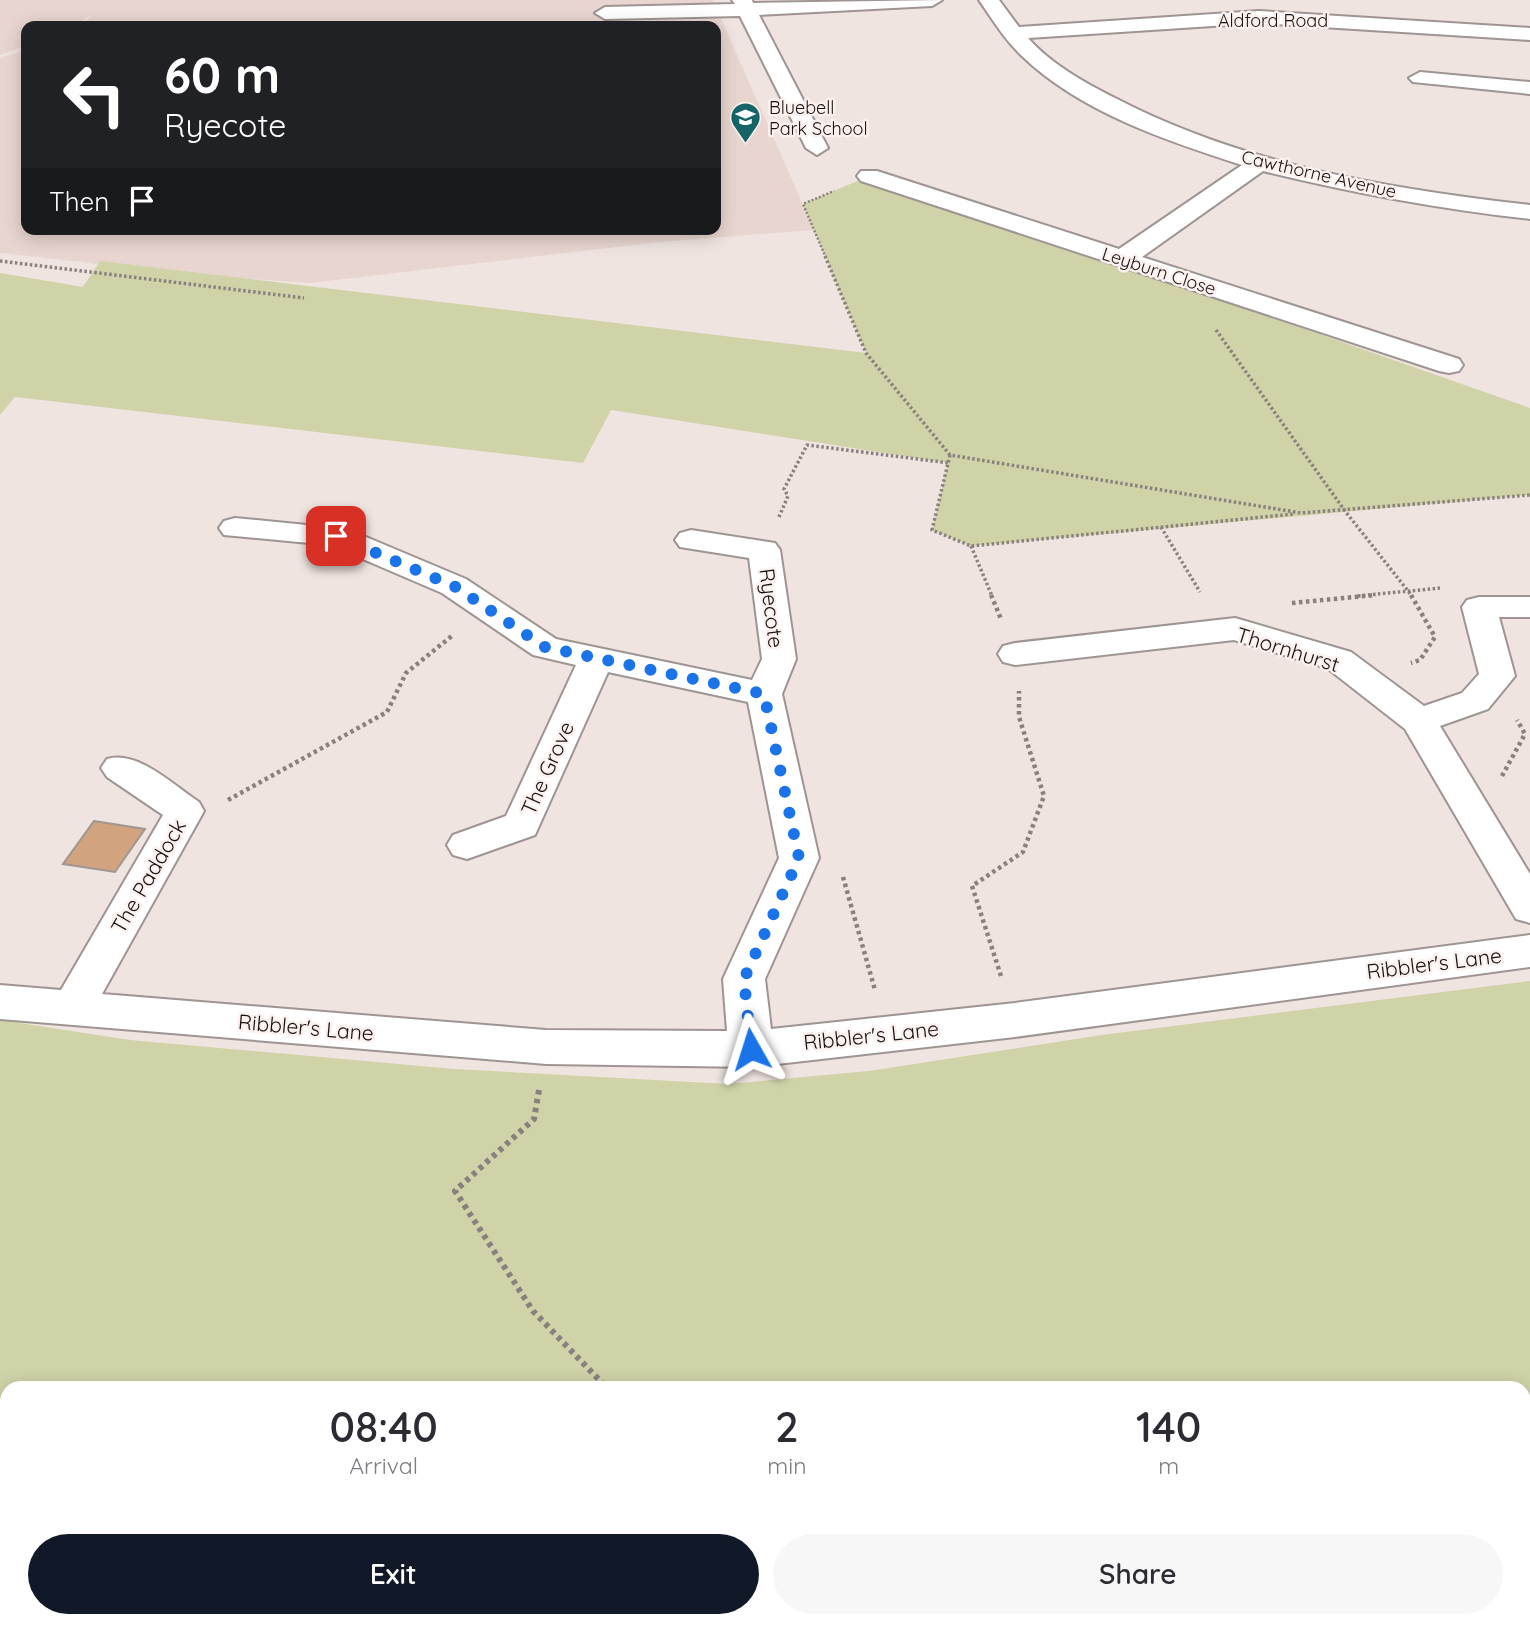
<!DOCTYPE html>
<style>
:root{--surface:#fff;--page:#f7f7f7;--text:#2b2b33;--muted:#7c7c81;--accent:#111827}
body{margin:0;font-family:Quicksand,sans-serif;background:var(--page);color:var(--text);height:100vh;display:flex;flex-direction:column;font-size:26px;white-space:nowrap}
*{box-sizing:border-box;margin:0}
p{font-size:23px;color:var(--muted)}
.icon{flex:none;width:38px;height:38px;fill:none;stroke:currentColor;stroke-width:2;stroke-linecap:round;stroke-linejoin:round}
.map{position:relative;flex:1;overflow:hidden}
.details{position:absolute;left:0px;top:1381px;width:1531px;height:247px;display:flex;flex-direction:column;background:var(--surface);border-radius:21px 21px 0 0;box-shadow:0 4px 18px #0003}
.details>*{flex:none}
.banner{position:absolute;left:21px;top:21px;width:700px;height:214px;border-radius:14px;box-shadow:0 4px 18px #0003;background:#202124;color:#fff;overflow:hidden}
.pin{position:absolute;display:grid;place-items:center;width:60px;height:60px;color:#fff;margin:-30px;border-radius:14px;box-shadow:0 4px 10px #0006}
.me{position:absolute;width:77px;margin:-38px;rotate:354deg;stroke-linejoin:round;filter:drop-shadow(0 0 5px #0008)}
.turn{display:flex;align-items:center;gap:24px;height:147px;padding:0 28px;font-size:32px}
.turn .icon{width:91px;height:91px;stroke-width:2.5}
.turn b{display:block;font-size:49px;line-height:60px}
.then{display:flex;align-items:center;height:66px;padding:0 28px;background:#0003;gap:14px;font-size:26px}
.eta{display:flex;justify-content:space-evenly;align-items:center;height:119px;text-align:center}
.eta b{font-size:42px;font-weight:600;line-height:49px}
.primary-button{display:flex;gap:14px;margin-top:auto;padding:14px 28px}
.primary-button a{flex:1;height:80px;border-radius:42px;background:var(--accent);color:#fff;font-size:28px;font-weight:600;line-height:80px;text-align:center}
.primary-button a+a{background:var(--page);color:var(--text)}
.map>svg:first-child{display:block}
</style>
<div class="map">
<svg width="1530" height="1626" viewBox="0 0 1530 1626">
<rect width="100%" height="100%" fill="#efe4e0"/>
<!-- built -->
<path fill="#e8d5cf" d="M 0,0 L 713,0 L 814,230 L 659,242 L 310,283 L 208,276 L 0,253 L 0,58 L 26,50 L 26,229 L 716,229 L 716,26 L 80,26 L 94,14 L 72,26 L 26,26 L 26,46 L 0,55 Z"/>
<!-- green -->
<g fill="#d0d3a8" fill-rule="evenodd">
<path d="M 869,176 L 1530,408 L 1530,495 L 971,546 L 932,530 L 948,463 L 611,410 L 583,463 L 15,397 L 0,415 L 0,273 L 83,287 L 100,261 L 866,353 L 803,204 Z"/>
<path d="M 1530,981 L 1530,1626 L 0,1626 L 0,1020 L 130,1040 L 454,1069 L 728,1084 L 869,1071 L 1102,1035 ZM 7,1388 L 1524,1388 L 1524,1620 L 7,1620 Z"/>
</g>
<!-- building -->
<path fill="#d2a37f" stroke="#9e9690" stroke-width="2" d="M 94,821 L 145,829 L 115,872 L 63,864 Z"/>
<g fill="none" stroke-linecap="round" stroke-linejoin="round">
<defs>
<g id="minor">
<path d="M 732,0 L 752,0 L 753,3 L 942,0 L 932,6 L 759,15 L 828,148 L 817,155 L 806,148 L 740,16 L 605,19 L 595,13 L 605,7 L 735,4 Z"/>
<path d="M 979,0 L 999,0 L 1019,27 L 1259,11 L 1530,28 L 1530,40 L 1259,23 L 1028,38 C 1051,64 1085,83 1115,98 C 1244,165 1388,189 1530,205 L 1530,219 C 1440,209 1352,193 1263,171 L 1142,257 L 1459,359 L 1463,365 L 1459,371 L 1449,373 L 1439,371 L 861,181 L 857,176 L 861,171 L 877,171 L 1119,249 L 1242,165 C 1167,141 1080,112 1022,56 C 1005,40 992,19 979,0 Z"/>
<path d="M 1420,72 L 1530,82 L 1530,94 L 1413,82 L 1409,78 Z"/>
<path d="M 235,518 L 347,529 L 466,579 L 556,639 L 752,680 L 762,659 L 749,558 L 680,547 L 675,540 L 680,533 L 691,530 L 775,543 L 780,550 L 796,659 L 782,694 L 819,858 L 765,979 L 771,1029 L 1015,1003 L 1530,935 L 1530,967 L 1015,1037 L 751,1067 L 546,1064 L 0,1019 L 0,985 L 61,990 L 163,815 L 107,777 L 101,768 L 107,759 C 138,750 173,785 199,802 L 204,811 L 102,994 L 546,1030 L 727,1031 L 723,979 L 779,858 L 748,702 L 608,672 L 535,835 L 467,859 L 453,855 L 447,845 L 453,835 L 506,816 L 576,665 L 533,655 L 442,593 L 330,545 L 224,535 L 219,528 L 224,521 Z"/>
<path d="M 1479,597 L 1530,597 L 1530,617 L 1499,617 L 1515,676 L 1488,709 L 1440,726 L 1530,874 L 1530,923 L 1516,919 L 1405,729 L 1327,668 L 1234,640 L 1015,665 L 1003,662 L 998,654 L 1003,646 L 1015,643 L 1235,618 L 1351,652 L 1424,706 L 1462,693 L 1479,674 L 1462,607 L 1467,600 Z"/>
</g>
</defs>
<!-- minor casing -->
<use href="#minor" stroke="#9e9491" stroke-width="4"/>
<!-- path-far3 -->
<path stroke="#88817e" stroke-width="2.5" stroke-dasharray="2 2" stroke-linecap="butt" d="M 826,258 L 803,204 L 834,191"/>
<!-- path-far2 -->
<g stroke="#88817e" stroke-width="3.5" stroke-dasharray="2.5 2.5" stroke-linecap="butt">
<path d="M 825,256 L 866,353 L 950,455 L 1301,513 L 1530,495"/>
<path d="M 0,261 L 304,298"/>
<path d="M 1216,330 L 1345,511 L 1412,596"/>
<path d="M 950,455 L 932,530 L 971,546 L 1294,514"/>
<path d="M 779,517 L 788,496 L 784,489 L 807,445 L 949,463"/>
<path d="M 1161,527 L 1200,592"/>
<path d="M 971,546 L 992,596"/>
<path d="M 1358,596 L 1440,588"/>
</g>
<!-- path-far1 -->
<g stroke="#88817e" stroke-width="4.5" stroke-dasharray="3.5 3.5" stroke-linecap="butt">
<path d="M 991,595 L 1001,619"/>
<path d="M 1411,595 L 1435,637 L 1420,660 L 1411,663"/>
<path d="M 1292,603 L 1376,595"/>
<path d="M 1502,776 L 1525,734 L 1517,720"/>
<path d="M 228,800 L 387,712 L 406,673 L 453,635"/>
<path d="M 843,877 L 875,990"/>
<path d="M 1001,976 L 972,886 L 1023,852 L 1044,796 L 1019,717 L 1019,691"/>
</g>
<!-- path -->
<g stroke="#88817e" stroke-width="6" stroke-dasharray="4.5 4.5" stroke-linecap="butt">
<path d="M 539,1090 L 534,1119 L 455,1191 L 533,1311 L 607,1388"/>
<path d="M 1524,1546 L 1530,1547"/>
<path d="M 550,1626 L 551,1620"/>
</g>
<!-- minor -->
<use href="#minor" fill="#fff" fill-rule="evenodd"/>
</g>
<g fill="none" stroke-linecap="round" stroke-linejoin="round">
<!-- route -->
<path stroke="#1a73e8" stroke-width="12" stroke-dasharray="0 21.6" d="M 336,536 L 454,586 L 545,647 L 764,694 L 799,858 L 744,979 L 751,1049"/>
</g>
<!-- icons -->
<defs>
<symbol id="school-pin" viewBox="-11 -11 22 30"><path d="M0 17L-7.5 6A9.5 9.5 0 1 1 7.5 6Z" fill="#146468" stroke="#fcf1ee"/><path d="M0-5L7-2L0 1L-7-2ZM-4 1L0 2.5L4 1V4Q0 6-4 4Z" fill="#fff"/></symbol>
</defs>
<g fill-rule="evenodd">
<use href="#school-pin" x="728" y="100" width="35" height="47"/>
</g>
<g text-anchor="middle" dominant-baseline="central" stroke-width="5" stroke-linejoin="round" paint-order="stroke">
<!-- far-street labels -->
<g font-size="18" fill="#161312" stroke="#fcf1ee">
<text x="1273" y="20">Aldford Road</text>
<text transform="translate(1319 174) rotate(13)">Cawthorne Avenue</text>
<text transform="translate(1159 271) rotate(18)">Leyburn Close</text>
</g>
<!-- far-poi labels -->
<g font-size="18" fill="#161312" stroke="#fcf1ee" text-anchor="start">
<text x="769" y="107">Bluebell<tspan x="769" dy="21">Park School</tspan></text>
</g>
<!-- street labels -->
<g font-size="21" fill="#161312" stroke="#fcf1ee">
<text transform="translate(772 608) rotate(83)">Ryecote</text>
<text transform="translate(1288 649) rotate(17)">Thornhurst</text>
<text transform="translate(547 768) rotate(-66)">The Grove</text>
<text transform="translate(148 876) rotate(-60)">The Paddock</text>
<text transform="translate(1434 963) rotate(-7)">Ribbler's Lane</text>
<text transform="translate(306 1027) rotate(5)">Ribbler's Lane</text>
<text transform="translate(871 1035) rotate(-6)">Ribbler's Lane</text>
</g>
</g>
</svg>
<div class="pin" style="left:336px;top:536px;background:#d93025"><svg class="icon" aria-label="arrive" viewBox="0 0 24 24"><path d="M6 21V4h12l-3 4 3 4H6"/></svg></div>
<svg class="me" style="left:751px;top:1049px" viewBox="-20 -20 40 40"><path d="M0-17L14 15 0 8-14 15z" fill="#1a73e8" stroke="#fff" stroke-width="4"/></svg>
<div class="banner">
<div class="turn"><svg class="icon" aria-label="left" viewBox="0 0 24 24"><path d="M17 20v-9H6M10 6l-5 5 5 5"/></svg><div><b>60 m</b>Ryecote</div></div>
<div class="then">Then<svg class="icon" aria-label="arrive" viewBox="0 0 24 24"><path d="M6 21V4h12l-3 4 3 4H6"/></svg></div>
</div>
<section class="details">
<div class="eta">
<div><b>08:40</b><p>Arrival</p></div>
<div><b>2</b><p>min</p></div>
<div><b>140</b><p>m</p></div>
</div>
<div class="primary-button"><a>Exit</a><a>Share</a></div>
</section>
</div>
